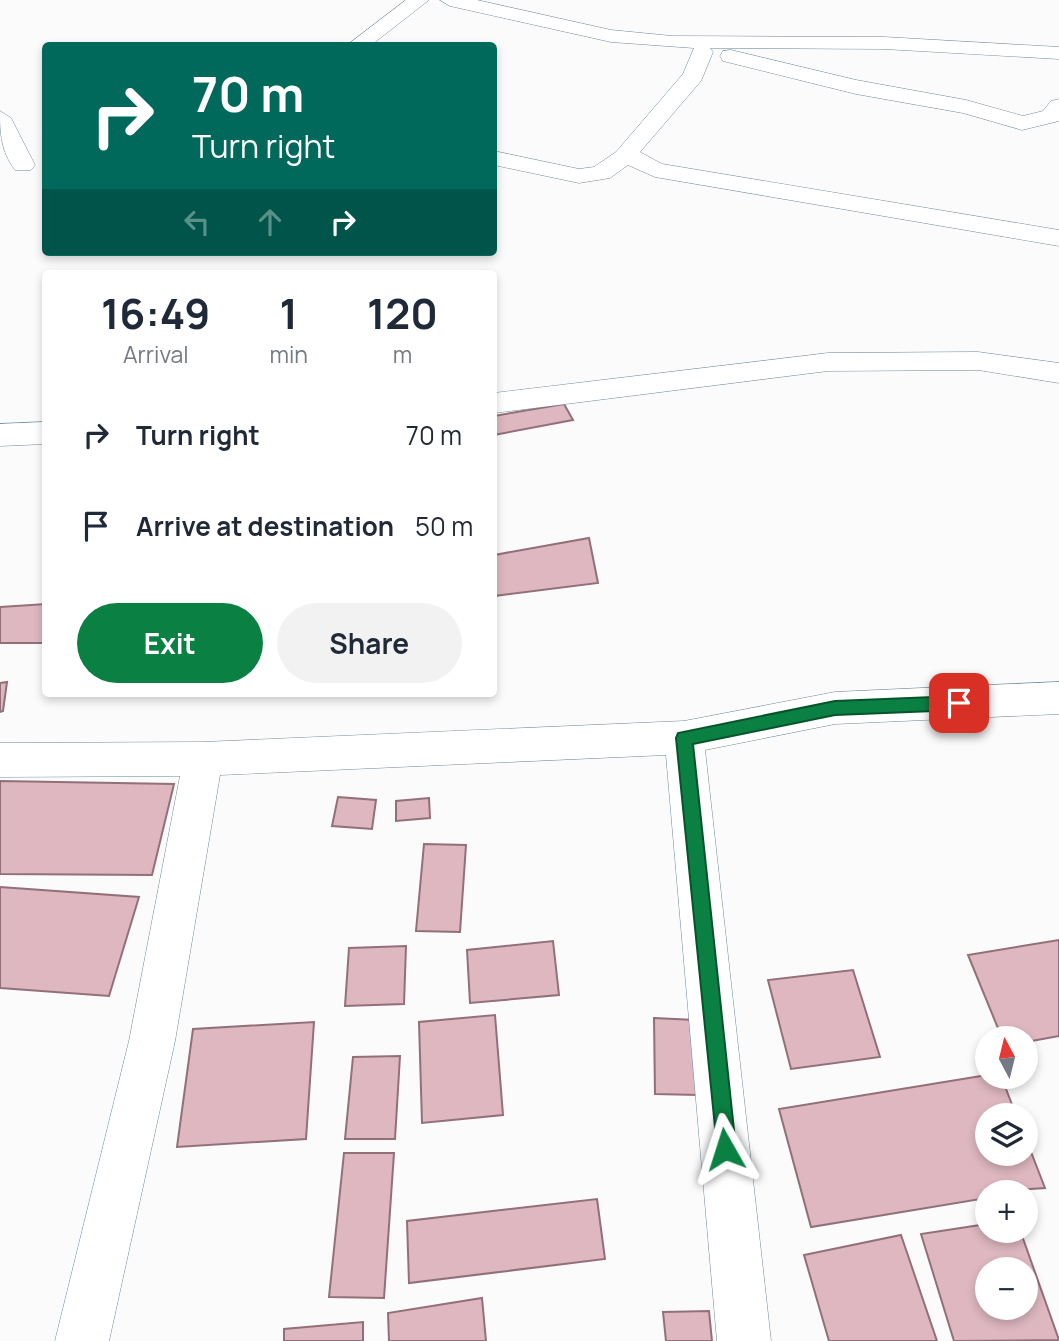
<!DOCTYPE html>
<meta charset="utf-8">
<style>
:root{--surface:#fff;--page:#f2f2f3;--text:#1f2937;--muted:#747a83;--accent:#0b8043}
body{margin:0;font-family:Manrope,sans-serif;background:var(--page);color:var(--text);height:100vh;display:flex;flex-direction:column;font-size:26px;white-space:nowrap}
*{box-sizing:border-box;margin:0}
p{font-size:23px;color:var(--muted)}
.icon{flex:none;width:38px;height:38px;fill:none;stroke:currentColor;stroke-width:2;stroke-linecap:round;stroke-linejoin:round}
.map{position:relative;flex:1;overflow:hidden}
.details{position:absolute;left:42px;top:270px;width:455px;height:427px;display:flex;flex-direction:column;background:var(--surface);border-radius:7px;box-shadow:0 4px 10px #0003}
.details>*{flex:none}
.top-card{position:absolute;left:42px;top:42px;width:455px;height:214px;border-radius:7px;box-shadow:0 4px 10px #0003;background:#00695c;color:#fff;overflow:hidden}
.needle{width:46px;rotate:353deg}
.tools{position:absolute;left:975px;top:1026px;display:grid;gap:14px}
.tools a{display:grid;place-items:center;width:63px;height:63px;border-radius:50%;background:var(--surface);box-shadow:0 4px 10px #0003;font-size:35px}
.pin{position:absolute;display:grid;place-items:center;width:60px;height:60px;color:#fff;margin:-30px;border-radius:14px;box-shadow:0 4px 10px #0006}
.me{position:absolute;width:77px;margin:-38px;rotate:354deg;stroke-linejoin:round;filter:drop-shadow(0 0 5px #0008)}
.turn{display:flex;align-items:center;gap:24px;height:147px;padding:0 35px;font-size:32px}
.turn .icon{width:91px;height:91px;stroke-width:2.5}
.turn b{display:block;font-size:49px;line-height:60px}
.lanes{display:flex;align-items:center;height:66px;padding:0 35px;background:#0003;justify-content:center;gap:35px;direction:ltr}
.lanes .off{opacity:.35}
.eta{display:flex;justify-content:space-evenly;align-items:center;height:119px;text-align:center}
.eta b{font-size:42px;font-weight:700;line-height:49px}
.button{display:flex;gap:14px;margin-top:auto;padding:14px 35px}
.button a{flex:1;height:80px;border-radius:42px;background:var(--accent);color:#fff;font-size:28px;font-weight:700;line-height:80px;text-align:center}
.button a+a{background:var(--page);color:var(--text)}
ul{padding:0;list-style:none}
li{display:flex;align-items:center;gap:21px;height:91px;padding:0 35px}
li div{flex:1}
li b{display:block;font-size:26px}
li em{font-style:normal}
.map>svg:first-child{display:block}
</style>
<div class="map">
<svg width="1059" height="1341" viewBox="0 0 1059 1341">
<rect width="100%" height="100%" fill="#fbfbfb"/>
<!-- building -->
<g fill="#deb7c0" stroke="#937079" stroke-width="2" fill-rule="evenodd">
<path d="M 564,404 L 573,420 L 494,435 L 494,416 Z"/>
<path d="M 589,538 L 598,583 L 494,596 L 494,555 Z"/>
<path d="M 46,604 L 46,643 L 0,643 L 0,607 Z"/>
<path d="M 7,682 L 3,711 L 0,712 L 0,683 Z"/>
<path d="M 0,781 L 174,784 L 152,875 L 0,874 Z"/>
<path d="M 338,797 L 376,800 L 372,829 L 332,826 Z"/>
<path d="M 429,798 L 430,818 L 396,821 L 396,801 Z"/>
<path d="M 424,844 L 466,845 L 460,932 L 416,931 Z"/>
<path d="M 0,887 L 139,897 L 109,996 L 0,988 Z"/>
<path d="M 1059,940 L 1059,1036 L 1026,1042 L 1026,1038 L 1002,1038 L 968,955 Z"/>
<path d="M 553,941 L 559,995 L 470,1003 L 467,950 Z"/>
<path d="M 406,946 L 404,1004 L 345,1006 L 349,948 Z"/>
<path d="M 853,970 L 880,1057 L 791,1069 L 768,980 Z"/>
<path d="M 495,1015 L 503,1115 L 422,1123 L 419,1022 Z"/>
<path d="M 654,1018 L 695,1020 L 698,1095 L 655,1094 Z"/>
<path d="M 314,1022 L 306,1139 L 177,1147 L 193,1029 Z"/>
<path d="M 400,1056 L 395,1139 L 345,1139 L 353,1057 Z"/>
<path d="M 987,1075 L 1001,1076 L 1016,1115 L 987,1115 L 987,1153 L 1026,1153 L 1026,1139 L 1045,1188 L 987,1192 L 987,1198 L 811,1227 L 779,1109 Z"/>
<path d="M 344,1153 L 394,1153 L 384,1298 L 329,1297 Z"/>
<path d="M 597,1199 L 605,1259 L 409,1283 L 407,1221 Z"/>
<path d="M 987,1224 L 987,1230 L 1020,1230 L 1059,1340 L 954,1341 L 921,1234 ZM 987,1269 L 1026,1269 L 1026,1307 L 987,1307 Z"/>
<path d="M 901,1235 L 937,1341 L 829,1341 L 804,1255 Z"/>
<path d="M 482,1298 L 486,1341 L 389,1341 L 388,1313 Z"/>
<path d="M 709,1311 L 712,1341 L 666,1341 L 663,1312 Z"/>
<path d="M 363,1322 L 363,1341 L 284,1341 L 284,1329 Z"/>
</g>
<g fill="none" stroke-linecap="round" stroke-linejoin="round">
<defs>
<g id="minor">
<path d="M 406,0 L 429,0 L 370,46 L 346,46 Z"/>
<path d="M 440,0 L 477,0 L 611,30 L 672,36 L 884,37 L 1059,47 L 1059,59 L 884,49 L 710,48 L 713,52 L 701,81 L 640,152 L 662,164 L 1059,230 L 1059,246 L 655,177 L 628,165 L 610,178 L 579,183 L 494,165 L 494,151 L 579,169 L 594,167 L 616,152 L 683,74 L 694,48 L 611,42 L 450,6 Z"/>
<path d="M 731,50 L 856,80 L 966,100 L 1023,116 L 1043,111 L 1051,101 L 1059,99 L 1059,121 L 1022,130 L 963,113 L 856,94 L 723,61 L 720,56 L 723,51 Z"/>
<path d="M 0,111 L 11,118 L 35,165 L 31,170 L 15,170 C 1,151 0,134 0,111 Z"/>
<path d="M 978,352 L 1059,363 L 1059,383 L 978,370 L 828,371 L 494,413 L 494,393 L 828,353 Z"/>
<path d="M 46,422 L 46,444 L 0,446 L 0,424 Z"/>
<path d="M 1059,682 L 1059,714 L 835,724 L 705,750 L 771,1341 L 717,1341 L 666,755 L 220,775 L 175,1041 L 109,1341 L 55,1341 L 129,1041 L 180,776 L 0,777 L 0,743 L 203,742 L 684,721 L 835,692 Z"/>
</g>
</defs>
<!-- minor casing -->
<use href="#minor" stroke="#6c8a9f" stroke-width="1"/>
<!-- minor -->
<use href="#minor" fill="#fff" fill-rule="evenodd"/>
</g>
<!-- route -->
<path fill="#0b8043" stroke="#07532c" stroke-width="2" d="M 959,696 L 967,703 L 959,710 L 835,715 L 693,744 L 736,1149 L 732,1157 L 725,1160 L 718,1157 L 676,738 L 678,733 L 835,701 Z"/>
</svg>
<div class="tools">
<a><svg class="needle" viewBox="-14 -14 28 28"><path d="M0-13l5 13h-10z" fill="#e53935"/><path d="M0 13l5-13h-10z" fill="#747a83"/></svg></a>
<a><svg class="icon" aria-label="layers" viewBox="0 0 24 24"><path d="M12 4l9 5-9 5-9-5zM3 14l9 5 9-5"/></svg></a>
<a>+</a>
<a>−</a>
</div>
<div class="pin" style="left:959px;top:703px;background:#d93025"><svg class="icon" aria-label="arrive" viewBox="0 0 24 24"><path d="M6 21V4h12l-3 4 3 4H6"/></svg></div>
<svg class="me" style="left:725px;top:1149px" viewBox="-20 -20 40 40"><path d="M0-17L14 15 0 8-14 15z" fill="#0b8043" stroke="#fff" stroke-width="4"/></svg>
<div class="top-card">
<div class="turn"><svg class="icon" aria-label="right" viewBox="0 0 24 24"><path d="M7 20v-9h11M14 6l5 5-5 5"/></svg><div><b>70 m</b>Turn right</div></div>
<div class="lanes"><svg class="icon off" aria-label="left" viewBox="0 0 24 24"><path d="M17 20v-9H6M10 6l-5 5 5 5"/></svg><svg class="icon off" aria-label="ahead" viewBox="0 0 24 24"><path d="M12 20V5M6 11l6-6 6 6"/></svg><svg class="icon" aria-label="right" viewBox="0 0 24 24"><path d="M7 20v-9h11M14 6l5 5-5 5"/></svg></div>
</div>
<section class="details">
<div class="eta">
<div><b>16:49</b><p>Arrival</p></div>
<div><b>1</b><p>min</p></div>
<div><b>120</b><p>m</p></div>
</div>
<ul>
<li><svg class="icon" aria-label="right" viewBox="0 0 24 24"><path d="M7 20v-9h11M14 6l5 5-5 5"/></svg><div><b>Turn right</b></div><em>70 m</em></li>
<li><svg class="icon" aria-label="arrive" viewBox="0 0 24 24"><path d="M6 21V4h12l-3 4 3 4H6"/></svg><div><b>Arrive at destination</b></div><em>50 m</em></li>
</ul>
<div class="button"><a>Exit</a><a>Share</a></div>
</section>
</div>
